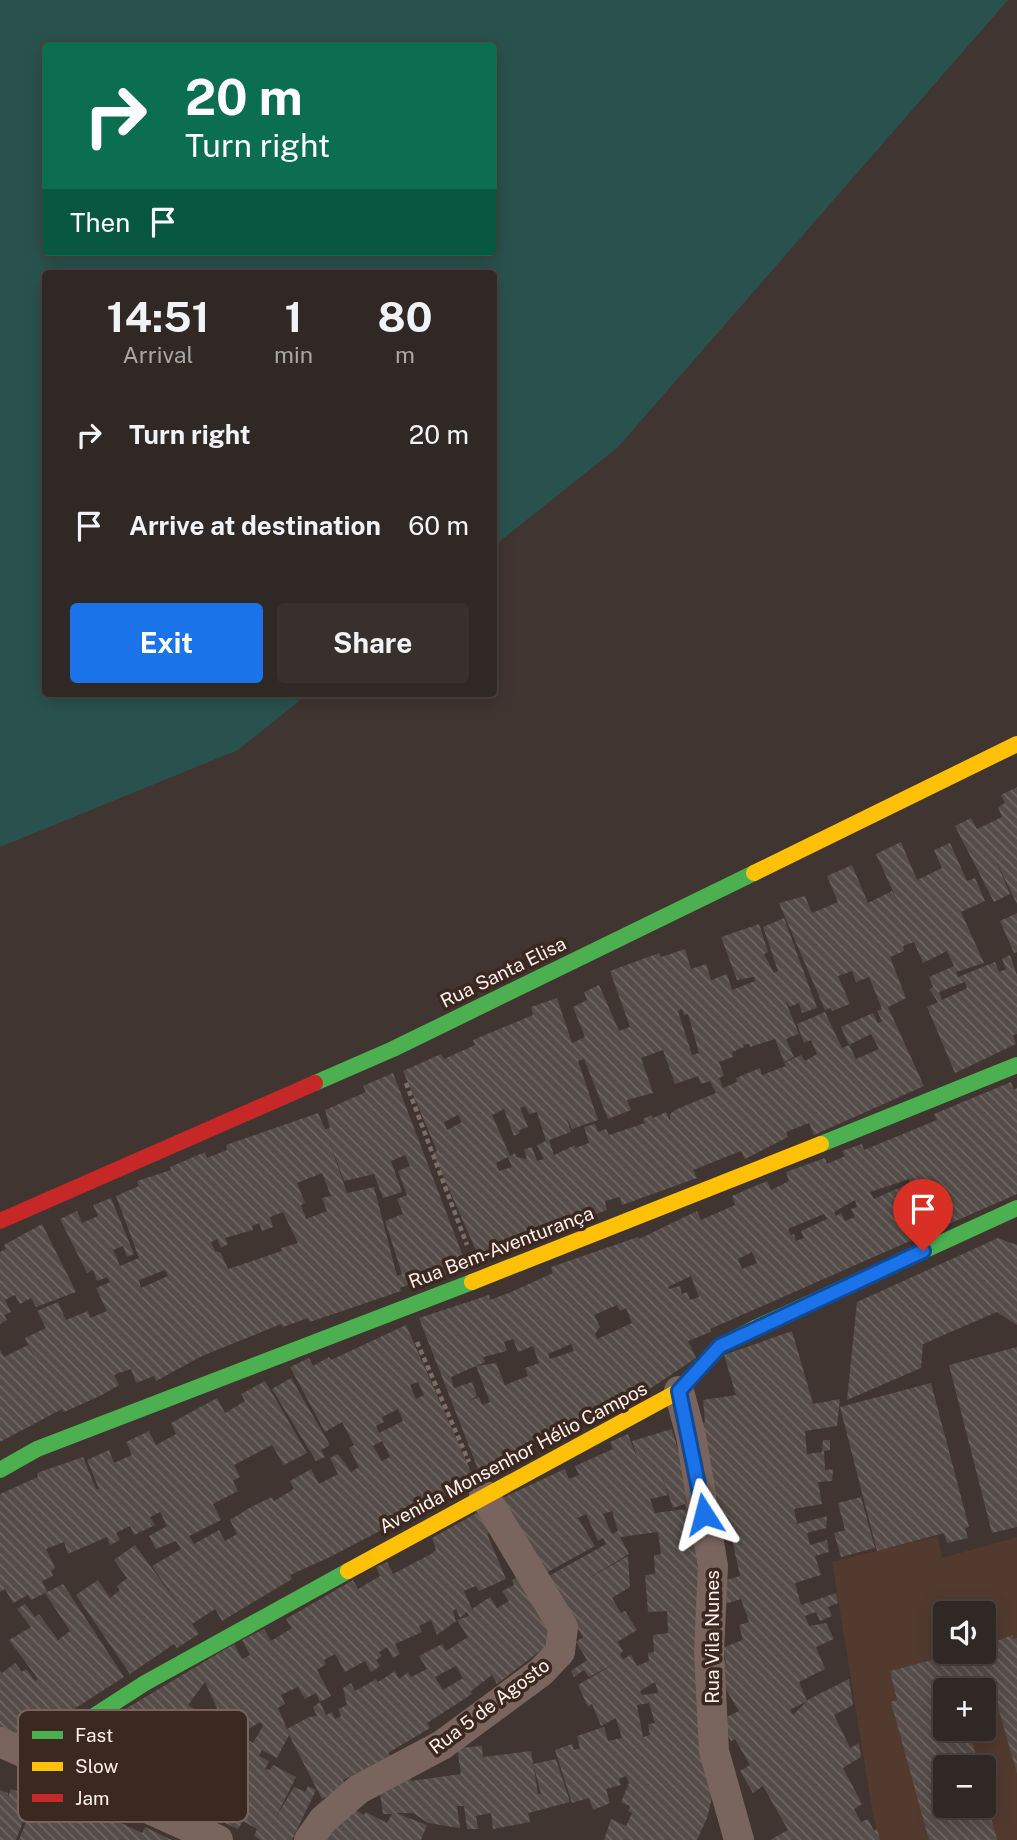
<!DOCTYPE html>
<meta charset="utf-8">
<style>
:root{--surface:#302824;--page:#38302c;--text:#f1f3f6;--muted:#a8a6a6;--line:#4b4441;--accent:#1a73e8}
body{margin:0;font-family:"Public Sans",sans-serif;background:var(--page);color:var(--text);height:100vh;display:flex;flex-direction:column;font-size:26px;white-space:nowrap}
*{box-sizing:border-box;margin:0}
p{font-size:23px;color:var(--muted)}
.icon{flex:none;width:38px;height:38px;fill:none;stroke:currentColor;stroke-width:2;stroke-linecap:round;stroke-linejoin:round}
.map{position:relative;flex:1;overflow:hidden}
.panel{position:absolute;left:42px;top:270px;width:455px;height:427px;display:flex;flex-direction:column;background:var(--surface);border-radius:7px;box-shadow:0 4px 18px #0003,0 0 0 2px var(--line)}
.panel>*{flex:none}
.banner{position:absolute;left:42px;top:42px;width:455px;height:214px;border-radius:7px;box-shadow:0 4px 18px #0003,0 0 0 2px var(--line);background:#0b6e4f;color:#fff;overflow:hidden}
.fabs{position:absolute;left:933px;top:1601px;display:grid;gap:14px}
.fabs a{display:grid;place-items:center;width:63px;height:63px;border-radius:7px;background:var(--surface);box-shadow:0 4px 18px #0003,0 0 0 2px var(--line);font-size:35px}
.pin{position:absolute;display:grid;place-items:center;width:60px;height:60px;color:#fff;margin:-72px -30px;border-radius:50% 50% 50% 0;rotate:-45deg;box-shadow:0 0 7px #0007}
.pin .icon{rotate:45deg}
.me{position:absolute;width:77px;margin:-38px;rotate:351deg;stroke-linejoin:round;filter:drop-shadow(0 0 5px #0008)}
.turn{display:flex;align-items:center;gap:24px;height:147px;padding:0 28px;font-size:32px}
.turn .icon{width:91px;height:91px;stroke-width:2.5}
.turn b{display:block;font-size:49px;line-height:60px}
.then{display:flex;align-items:center;height:66px;padding:0 28px;background:#0003;gap:14px;font-size:26px}
.eta{display:flex;justify-content:space-evenly;align-items:center;height:119px;text-align:center}
.eta b{font-size:42px;font-weight:700;line-height:49px}
.primary-button{display:flex;gap:14px;margin-top:auto;padding:14px 28px}
.primary-button a{flex:1;height:80px;border-radius:7px;background:var(--accent);color:#fff;font-size:28px;font-weight:700;line-height:80px;text-align:center}
.primary-button a+a{background:var(--page);color:var(--text)}
ul{padding:0;list-style:none}
li{display:flex;align-items:center;gap:21px;height:91px;padding:0 28px}
li div{flex:1}
li b{display:block;font-size:26px}
li em{font-style:normal}
.map>svg:first-child{display:block}
</style>
<div class="map">
<svg width="1017" height="1840" viewBox="0 0 1017 1840">
<defs>
<pattern id="building-back-hatch" width="6" height="6" patternUnits="userSpaceOnUse" patternTransform="scale(1.75)"><rect width="6" height="6" fill="#564d48"/><path d="M-1 5l2 2M0 0l6 6M5-1l2 2" fill="none" stroke="#6f6763"/></pattern>
</defs>
<rect width="100%" height="100%" fill="#403530"/>
<!-- built -->
<path fill="#523a2f" fill-rule="evenodd" d="M 938,1536 L 942,1558 L 1017,1537 L 1017,1840 L 880,1840 L 873,1815 L 832,1562 ZM 945,1614 L 984,1614 L 984,1652 L 945,1652 ZM 945,1690 L 984,1690 L 984,1729 L 945,1729 ZM 945,1768 L 984,1768 L 984,1806 L 945,1806 Z"/>
<!-- water -->
<path fill="#29524f" fill-rule="evenodd" d="M 0,0 L 1008,0 L 618,447 L 494,546 L 494,273 L 46,273 L 46,693 L 309,693 L 238,750 L 0,847 ZM 46,46 L 494,46 L 494,252 L 46,252 Z"/>
<!-- building -->
<g fill="url(#building-back-hatch)" fill-rule="evenodd">
<path d="M 1017,787 L 1017,904 L 996,861 L 1010,894 L 994,902 L 955,826 L 971,818 L 977,829 L 1002,817 L 998,807 L 1005,803 L 1001,795 Z"/>
<path d="M 901,842 L 917,880 L 942,868 L 934,850 L 950,843 L 967,881 L 975,878 L 985,901 L 961,912 L 984,963 L 956,972 L 958,977 L 995,962 L 999,972 L 1006,969 L 1002,959 L 1010,955 L 1017,975 L 1017,1034 L 1013,1035 L 1016,1044 L 955,1073 L 927,1007 L 938,1002 L 929,989 L 933,987 L 929,977 L 954,966 L 947,951 L 923,963 L 914,942 L 903,946 L 904,951 L 890,957 L 906,998 L 888,1007 L 924,1086 L 814,1135 L 809,1123 L 786,1132 L 788,1137 L 745,1159 L 741,1151 L 693,1170 L 697,1178 L 622,1205 L 620,1197 L 605,1201 L 607,1210 L 533,1239 L 511,1242 L 482,1256 L 478,1255 L 433,1153 L 437,1151 L 403,1071 L 441,1054 L 444,1059 L 475,1045 L 473,1040 L 533,1015 L 531,1007 L 557,998 L 572,1043 L 585,1037 L 573,1007 L 587,1000 L 584,992 L 599,985 L 619,1031 L 630,1027 L 610,971 L 659,953 L 661,957 L 685,949 L 691,969 L 706,964 L 711,980 L 727,974 L 732,990 L 755,981 L 754,977 L 737,980 L 721,937 L 759,924 L 768,952 L 764,954 L 774,973 L 778,971 L 763,927 L 784,918 L 817,1008 L 802,1013 L 799,1003 L 790,1007 L 785,1000 L 799,1034 L 786,1039 L 794,1057 L 784,1062 L 775,1039 L 750,1047 L 749,1044 L 743,1045 L 744,1047 L 732,1052 L 733,1057 L 719,1062 L 724,1076 L 719,1078 L 723,1088 L 737,1082 L 736,1078 L 760,1068 L 762,1075 L 786,1066 L 784,1063 L 801,1055 L 805,1061 L 817,1054 L 811,1040 L 804,1043 L 797,1024 L 825,1012 L 842,1048 L 849,1045 L 856,1059 L 879,1049 L 871,1034 L 849,1045 L 841,1027 L 873,1013 L 878,1023 L 882,1021 L 877,1011 L 882,1009 L 869,977 L 856,982 L 852,971 L 838,976 L 850,1004 L 832,1011 L 831,1008 L 825,1010 L 779,903 L 805,896 L 812,913 L 838,902 L 827,876 L 852,865 L 868,903 L 892,891 L 901,909 L 876,854 ZM 965,982 L 967,988 L 942,1000 L 939,992 ZM 682,1009 L 684,1015 L 688,1014 L 699,1053 L 692,1055 L 678,1011 ZM 663,1050 L 675,1084 L 698,1076 L 701,1084 L 710,1081 L 716,1093 L 677,1109 L 670,1114 L 670,1121 L 666,1112 L 653,1118 L 651,1115 L 643,1119 L 645,1123 L 609,1135 L 606,1129 L 598,1132 L 595,1124 L 584,1127 L 589,1143 L 575,1148 L 575,1145 L 554,1155 L 549,1140 L 571,1132 L 566,1116 L 572,1129 L 598,1120 L 578,1061 L 584,1059 L 608,1119 L 631,1110 L 627,1100 L 653,1093 L 641,1058 ZM 525,1106 L 529,1114 L 537,1112 L 546,1141 L 537,1145 L 544,1159 L 537,1161 L 532,1147 L 524,1149 L 527,1159 L 516,1157 L 515,1153 L 510,1156 L 492,1115 L 504,1109 L 514,1136 L 520,1133 L 519,1130 L 528,1127 L 520,1108 ZM 458,1115 L 462,1122 L 447,1130 L 444,1122 ZM 508,1157 L 512,1167 L 499,1171 L 496,1163 Z"/>
<path d="M 1017,913 L 1017,952 L 1014,953 L 1000,921 Z"/>
<path d="M 393,1073 L 467,1267 L 438,1277 L 437,1274 L 400,1288 L 401,1291 L 310,1322 L 308,1318 L 283,1327 L 281,1324 L 202,1356 L 156,1381 L 154,1376 L 136,1383 L 131,1369 L 114,1375 L 119,1385 L 102,1395 L 64,1412 L 62,1409 L 0,1442 L 0,1350 L 4,1357 L 28,1345 L 55,1400 L 25,1338 L 46,1328 L 37,1311 L 58,1302 L 66,1320 L 88,1311 L 90,1318 L 107,1311 L 96,1288 L 110,1282 L 107,1277 L 97,1281 L 93,1270 L 87,1273 L 60,1219 L 77,1211 L 82,1223 L 98,1216 L 93,1205 L 111,1198 L 134,1254 L 127,1257 L 123,1246 L 113,1250 L 120,1266 L 139,1258 L 116,1196 L 139,1186 L 137,1181 L 171,1170 L 170,1167 L 205,1152 L 207,1158 L 227,1150 L 226,1145 L 318,1113 L 325,1129 L 330,1128 L 325,1110 L 366,1092 L 363,1086 ZM 328,1138 L 344,1181 L 374,1174 L 383,1198 L 402,1192 L 391,1161 L 405,1155 L 410,1166 L 398,1171 L 407,1195 L 397,1199 L 403,1214 L 385,1221 L 402,1274 L 397,1276 L 374,1187 L 347,1193 ZM 322,1173 L 331,1196 L 322,1198 L 327,1211 L 306,1219 L 301,1205 L 305,1203 L 297,1183 ZM 283,1212 L 298,1243 L 281,1248 L 282,1251 L 228,1269 L 221,1253 L 215,1251 L 211,1242 L 217,1239 L 221,1248 L 228,1244 L 225,1238 L 253,1230 L 252,1226 L 259,1223 L 262,1231 L 273,1227 L 270,1217 ZM 165,1270 L 168,1276 L 141,1288 L 139,1280 Z"/>
<path d="M 1011,1082 L 1014,1090 L 1017,1088 L 1017,1194 L 710,1329 L 711,1332 L 688,1341 L 696,1358 L 639,1396 L 637,1389 L 619,1397 L 623,1405 L 529,1443 L 511,1453 L 513,1459 L 479,1472 L 419,1318 L 489,1295 L 490,1300 L 511,1292 L 553,1273 L 551,1267 L 638,1237 L 639,1239 L 697,1211 L 701,1220 L 735,1205 L 732,1196 L 767,1181 L 771,1190 L 789,1181 L 786,1172 L 825,1158 L 827,1164 L 845,1156 L 842,1151 L 862,1144 L 864,1150 L 920,1127 L 937,1120 L 934,1114 ZM 909,1179 L 910,1183 L 874,1199 L 870,1192 ZM 855,1200 L 857,1207 L 851,1209 L 855,1217 L 845,1221 L 841,1213 L 836,1216 L 834,1212 ZM 824,1214 L 827,1219 L 801,1231 L 804,1238 L 796,1241 L 794,1234 L 791,1235 L 788,1229 ZM 752,1252 L 757,1263 L 742,1269 L 738,1259 ZM 691,1276 L 699,1297 L 690,1300 L 687,1292 L 682,1294 L 680,1286 L 669,1289 L 668,1287 ZM 617,1305 L 620,1311 L 626,1308 L 632,1323 L 597,1339 L 595,1334 L 600,1327 L 594,1315 ZM 513,1339 L 518,1352 L 533,1346 L 539,1363 L 525,1368 L 528,1376 L 505,1385 L 496,1363 L 476,1366 L 490,1402 L 482,1405 L 479,1397 L 469,1401 L 477,1396 L 472,1382 L 454,1388 L 451,1377 L 485,1362 L 483,1357 L 507,1351 L 504,1342 ZM 571,1344 L 574,1351 L 550,1359 L 548,1354 Z"/>
<path d="M 42,1224 L 76,1292 L 36,1307 L 31,1298 L 20,1304 L 15,1295 L 5,1300 L 11,1312 L 4,1315 L 7,1320 L 0,1324 L 0,1252 L 6,1249 L 4,1245 Z"/>
<path d="M 998,1238 L 1017,1245 L 1017,1325 L 997,1312 L 923,1344 L 921,1368 L 847,1400 L 857,1302 Z"/>
<path d="M 406,1325 L 475,1481 L 390,1523 L 391,1525 L 330,1557 L 290,1575 L 292,1579 L 222,1621 L 215,1609 L 192,1624 L 199,1634 L 177,1648 L 174,1644 L 130,1674 L 76,1595 L 98,1580 L 110,1598 L 120,1590 L 117,1586 L 127,1578 L 114,1560 L 135,1545 L 189,1619 L 152,1566 L 181,1549 L 176,1541 L 156,1549 L 149,1536 L 167,1526 L 160,1512 L 150,1517 L 155,1525 L 134,1535 L 130,1526 L 116,1533 L 120,1540 L 110,1545 L 107,1537 L 68,1554 L 64,1542 L 46,1549 L 55,1568 L 51,1571 L 53,1576 L 42,1581 L 47,1592 L 63,1584 L 124,1677 L 30,1737 L 25,1729 L 17,1735 L 13,1730 L 7,1736 L 0,1732 L 0,1671 L 2,1673 L 15,1663 L 22,1672 L 26,1669 L 35,1681 L 38,1679 L 9,1640 L 31,1627 L 17,1609 L 25,1604 L 35,1617 L 39,1614 L 58,1640 L 70,1631 L 45,1593 L 31,1600 L 28,1595 L 13,1603 L 5,1589 L 0,1592 L 0,1494 L 38,1477 L 37,1473 L 83,1457 L 96,1489 L 99,1489 L 87,1460 L 109,1450 L 114,1463 L 132,1455 L 126,1442 L 149,1431 L 156,1445 L 176,1434 L 171,1423 L 217,1398 L 225,1413 L 245,1401 L 241,1394 L 265,1381 L 307,1453 L 284,1465 L 272,1445 L 234,1465 L 240,1477 L 233,1481 L 238,1491 L 213,1504 L 221,1520 L 189,1536 L 194,1544 L 219,1530 L 225,1541 L 237,1534 L 230,1520 L 251,1507 L 272,1497 L 274,1501 L 294,1489 L 290,1481 L 311,1469 L 319,1484 L 338,1474 L 330,1458 L 338,1454 L 351,1472 L 359,1467 L 349,1448 L 354,1445 L 342,1422 L 325,1432 L 290,1367 L 309,1358 L 313,1366 L 329,1357 L 331,1360 ZM 418,1382 L 424,1395 L 416,1399 L 410,1385 ZM 398,1409 L 403,1421 L 379,1433 L 376,1426 L 384,1422 L 382,1417 ZM 382,1441 L 390,1457 L 382,1461 L 373,1446 Z"/>
<path d="M 792,1331 L 813,1404 L 840,1399 L 837,1426 L 805,1431 L 807,1454 L 822,1452 L 823,1440 L 830,1440 L 830,1450 L 824,1451 L 825,1470 L 833,1469 L 832,1481 L 818,1482 L 822,1504 L 794,1509 L 797,1524 L 827,1516 L 826,1528 L 807,1533 L 810,1545 L 827,1540 L 829,1552 L 815,1556 L 821,1575 L 795,1583 L 801,1605 L 836,1593 L 838,1603 L 828,1607 L 832,1616 L 820,1621 L 816,1612 L 805,1616 L 809,1626 L 826,1623 L 834,1639 L 816,1647 L 825,1669 L 799,1682 L 807,1701 L 790,1710 L 793,1715 L 809,1699 L 849,1679 L 853,1705 L 834,1715 L 850,1748 L 859,1743 L 861,1757 L 843,1768 L 862,1804 L 854,1809 L 861,1822 L 868,1819 L 874,1831 L 877,1829 L 880,1840 L 770,1840 L 788,1830 L 763,1786 L 753,1793 L 740,1771 L 750,1765 L 735,1739 L 731,1741 L 720,1720 L 739,1711 L 725,1688 L 720,1664 L 726,1661 L 722,1648 L 743,1640 L 739,1625 L 749,1622 L 741,1599 L 725,1604 L 720,1582 L 740,1576 L 728,1521 L 719,1522 L 717,1496 L 710,1497 L 698,1424 L 705,1422 L 703,1400 L 736,1395 L 724,1355 Z"/>
<path d="M 1017,1347 L 1017,1527 L 992,1533 L 949,1365 Z"/>
<path d="M 291,1378 L 330,1445 L 321,1450 L 325,1457 L 316,1461 L 272,1389 Z"/>
<path d="M 931,1383 L 969,1527 L 965,1528 L 968,1538 L 947,1543 L 944,1533 L 877,1551 L 840,1407 Z"/>
<path d="M 672,1429 L 695,1508 L 714,1790 L 707,1818 L 697,1840 L 604,1840 L 611,1819 L 626,1826 L 632,1813 L 628,1811 L 630,1806 L 621,1802 L 629,1783 L 626,1776 L 619,1779 L 621,1785 L 606,1789 L 610,1803 L 593,1810 L 589,1798 L 572,1803 L 555,1750 L 572,1744 L 574,1750 L 580,1748 L 577,1736 L 604,1727 L 608,1741 L 622,1738 L 616,1718 L 601,1726 L 592,1704 L 588,1707 L 578,1685 L 616,1663 L 589,1677 L 584,1670 L 574,1677 L 571,1671 L 587,1660 L 576,1642 L 583,1637 L 547,1577 L 606,1544 L 603,1538 L 598,1541 L 586,1514 L 578,1518 L 595,1546 L 546,1573 L 500,1499 L 565,1469 L 569,1479 L 579,1475 L 575,1466 L 613,1449 L 610,1442 L 628,1434 L 638,1461 L 632,1441 ZM 657,1461 L 673,1508 L 685,1504 L 686,1509 L 655,1513 L 650,1499 L 668,1495 ZM 612,1511 L 618,1531 L 612,1534 L 603,1514 ZM 658,1532 L 661,1554 L 654,1555 L 655,1574 L 645,1575 L 648,1612 L 667,1611 L 668,1633 L 653,1635 L 654,1652 L 648,1653 L 649,1661 L 637,1666 L 631,1655 L 623,1659 L 620,1654 L 623,1651 L 617,1642 L 637,1630 L 625,1611 L 621,1613 L 612,1598 L 630,1587 L 628,1556 L 580,1583 L 629,1554 L 620,1537 ZM 655,1682 L 658,1693 L 642,1695 L 640,1691 ZM 649,1703 L 655,1723 L 648,1724 L 650,1735 L 643,1737 L 637,1705 Z"/>
<path d="M 861,1497 L 875,1548 L 841,1557 L 834,1533 L 845,1530 L 838,1503 Z"/>
<path d="M 482,1510 L 491,1532 L 487,1534 L 506,1579 L 479,1591 L 476,1586 L 464,1591 L 472,1609 L 490,1597 L 497,1608 L 509,1601 L 502,1591 L 514,1585 L 512,1580 L 524,1573 L 561,1635 L 497,1684 L 492,1675 L 471,1691 L 472,1694 L 427,1723 L 430,1728 L 388,1753 L 390,1756 L 343,1780 L 346,1786 L 322,1799 L 289,1735 L 277,1758 L 262,1750 L 259,1756 L 269,1761 L 265,1769 L 270,1770 L 273,1765 L 296,1777 L 276,1817 L 294,1787 L 305,1792 L 308,1786 L 316,1790 L 292,1840 L 261,1840 L 254,1836 L 257,1829 L 243,1821 L 238,1829 L 196,1810 L 219,1767 L 228,1746 L 224,1744 L 191,1808 L 90,1762 L 102,1736 L 108,1738 L 122,1711 L 234,1644 L 242,1659 L 250,1655 L 242,1640 L 264,1629 L 271,1641 L 292,1628 L 286,1619 L 353,1580 L 358,1589 L 380,1576 L 376,1567 L 387,1562 L 393,1574 L 431,1554 L 436,1550 L 432,1538 ZM 456,1609 L 460,1618 L 467,1612 L 469,1616 L 457,1620 L 468,1637 L 446,1651 L 442,1644 L 419,1656 L 427,1669 L 411,1677 L 408,1672 L 399,1679 L 395,1671 L 378,1682 L 376,1679 L 355,1691 L 351,1683 L 343,1688 L 347,1705 L 338,1709 L 341,1716 L 335,1719 L 332,1712 L 326,1715 L 320,1702 L 313,1707 L 317,1716 L 309,1717 L 287,1729 L 278,1708 L 285,1704 L 281,1695 L 298,1687 L 305,1699 L 316,1693 L 320,1702 L 331,1696 L 317,1670 L 326,1664 L 324,1660 L 335,1654 L 345,1672 L 365,1661 L 371,1672 L 380,1666 L 376,1660 L 382,1656 L 379,1652 L 387,1647 L 393,1658 L 400,1654 L 395,1644 L 422,1632 L 419,1626 L 431,1620 L 437,1635 L 456,1621 L 453,1611 ZM 456,1666 L 463,1678 L 443,1690 L 435,1677 ZM 205,1682 L 217,1708 L 211,1719 L 188,1705 ZM 260,1722 L 263,1726 L 253,1743 L 231,1731 L 244,1724 L 247,1730 Z"/>
<path d="M 1013,1635 L 1013,1639 L 1017,1638 L 1017,1773 L 989,1676 L 953,1686 L 954,1690 L 945,1690 L 945,1729 L 969,1729 L 979,1768 L 945,1768 L 945,1806 L 984,1806 L 984,1791 L 997,1840 L 929,1840 L 891,1702 L 897,1700 L 890,1671 L 963,1652 L 984,1652 L 986,1641 L 990,1640 L 991,1643 Z"/>
<path d="M 482,1746 L 483,1757 L 531,1751 L 538,1794 L 541,1794 L 533,1764 L 556,1759 L 570,1802 L 528,1813 L 530,1822 L 493,1829 L 491,1813 L 476,1816 L 478,1829 L 467,1829 L 464,1806 L 457,1806 L 460,1828 L 428,1823 L 413,1813 L 396,1813 L 427,1825 L 421,1840 L 328,1840 L 349,1806 L 364,1815 L 366,1812 L 387,1823 L 392,1814 L 383,1814 L 379,1786 L 410,1774 L 411,1781 L 461,1774 L 457,1748 Z"/>
<path d="M 40,1788 L 64,1798 L 60,1806 L 74,1811 L 86,1816 L 91,1809 L 142,1833 L 145,1827 L 172,1840 L 19,1840 L 32,1807 L 29,1806 L 16,1840 L 0,1840 L 0,1790 L 8,1793 L 8,1797 L 11,1789 L 36,1798 Z"/>
</g>
<g fill="none" stroke-linecap="round" stroke-linejoin="round">
<!-- path -->
<g stroke="#7c6d66" stroke-width="4.5" stroke-dasharray="5 3.5" stroke-linecap="butt">
<path d="M 406,1083 L 467,1245"/>
<path d="M 417,1342 L 469,1462"/>
</g>
<!-- street -->
<g stroke="#79655d" stroke-width="30">
<path d="M 679,1391 L 691,1436 L 713,1566 L 709,1652 L 714,1751 L 739,1840"/>
<path d="M 0,1742 L 218,1840"/>
<path d="M 309,1840 L 323,1820 L 359,1789 L 442,1745 L 541,1672 L 560,1652 L 563,1627 L 484,1495"/>
</g>
<!-- fast -->
<g stroke="#4caf50" stroke-width="16">
<path d="M 315,1083 L 393,1049 L 754,873"/>
<path d="M 821,1144 L 1017,1065"/>
<path d="M 755,1328 L 1017,1208"/>
<path d="M 0,1470 L 37,1449 L 472,1282"/>
<path d="M 32,1756 L 145,1683 L 348,1571"/>
</g>
<!-- slow -->
<g stroke="#ffc107" stroke-width="16">
<path d="M 754,873 L 1017,744"/>
<path d="M 472,1282 L 821,1144"/>
<path d="M 348,1571 L 679,1391 L 720,1346 L 755,1328"/>
</g>
<!-- jam -->
<path stroke="#c62828" stroke-width="16" d="M 0,1221 L 315,1083"/>
</g>
<g fill="none" stroke-linecap="round" stroke-linejoin="round">
<defs>
<path id="route" d="M 704,1514 L 679,1391 L 720,1346 L 923,1251"/>
</defs>
<!-- route casing -->
<use href="#route" stroke="#114b97" stroke-width="18"/>
<!-- route -->
<use href="#route" stroke="#1a73e8" stroke-width="12"/>
</g>
<g text-anchor="middle" dominant-baseline="central" stroke-width="7" stroke-linejoin="round" paint-order="stroke">
<!-- street labels -->
<g font-size="19" fill="#fef1eb" stroke="#3b2820">
<text transform="translate(503 972) rotate(-26)">Rua Santa Elisa</text>
<text transform="translate(501 1247) rotate(-21)">Rua Bem-Aventurança</text>
<text transform="translate(513 1457) rotate(-28)">Avenida Monsenhor Hélio Campos</text>
<text transform="translate(712 1637) rotate(-90)">Rua Vila Nunes</text>
<text transform="translate(489 1706) rotate(-37)">Rua 5 de Agosto</text>
</g>
</g>
<!-- legend -->
<rect x="18" y="1710" width="230" height="112" rx="10" fill="#3b2820" stroke="#76645d" stroke-width="2"/>
<rect x="32" y="1731" width="31" height="8" fill="#4caf50"/>
<rect x="32" y="1762" width="31" height="9" fill="#ffc107"/>
<rect x="32" y="1794" width="31" height="8" fill="#c62828"/>
<g font-size="19" fill="#fef1eb">
<text x="75" y="1742">Fast</text>
<text x="75" y="1773">Slow</text>
<text x="75" y="1805">Jam</text>
</g>
</svg>
<div class="fabs">
<a><svg class="icon" aria-label="sound" viewBox="0 0 24 24"><path d="M4 9h4l5-4v14l-5-4H4zM17 9q2 3 0 6"/></svg></a>
<a>+</a>
<a>−</a>
</div>
<div class="pin" style="left:923px;top:1251px;background:#d93025"><svg class="icon" aria-label="arrive" viewBox="0 0 24 24"><path d="M6 21V4h12l-3 4 3 4H6"/></svg></div>
<svg class="me" style="left:704px;top:1514px" viewBox="-20 -20 40 40"><path d="M0-17L14 15 0 8-14 15z" fill="#1a73e8" stroke="#fff" stroke-width="4"/></svg>
<div class="banner">
<div class="turn"><svg class="icon" aria-label="right" viewBox="0 0 24 24"><path d="M7 20v-9h11M14 6l5 5-5 5"/></svg><div><b>20 m</b>Turn right</div></div>
<div class="then">Then<svg class="icon" aria-label="arrive" viewBox="0 0 24 24"><path d="M6 21V4h12l-3 4 3 4H6"/></svg></div>
</div>
<section class="panel">
<div class="eta">
<div><b>14:51</b><p>Arrival</p></div>
<div><b>1</b><p>min</p></div>
<div><b>80</b><p>m</p></div>
</div>
<ul>
<li><svg class="icon" aria-label="right" viewBox="0 0 24 24"><path d="M7 20v-9h11M14 6l5 5-5 5"/></svg><div><b>Turn right</b></div><em>20 m</em></li>
<li><svg class="icon" aria-label="arrive" viewBox="0 0 24 24"><path d="M6 21V4h12l-3 4 3 4H6"/></svg><div><b>Arrive at destination</b></div><em>60 m</em></li>
</ul>
<div class="primary-button"><a>Exit</a><a>Share</a></div>
</section>
</div>
